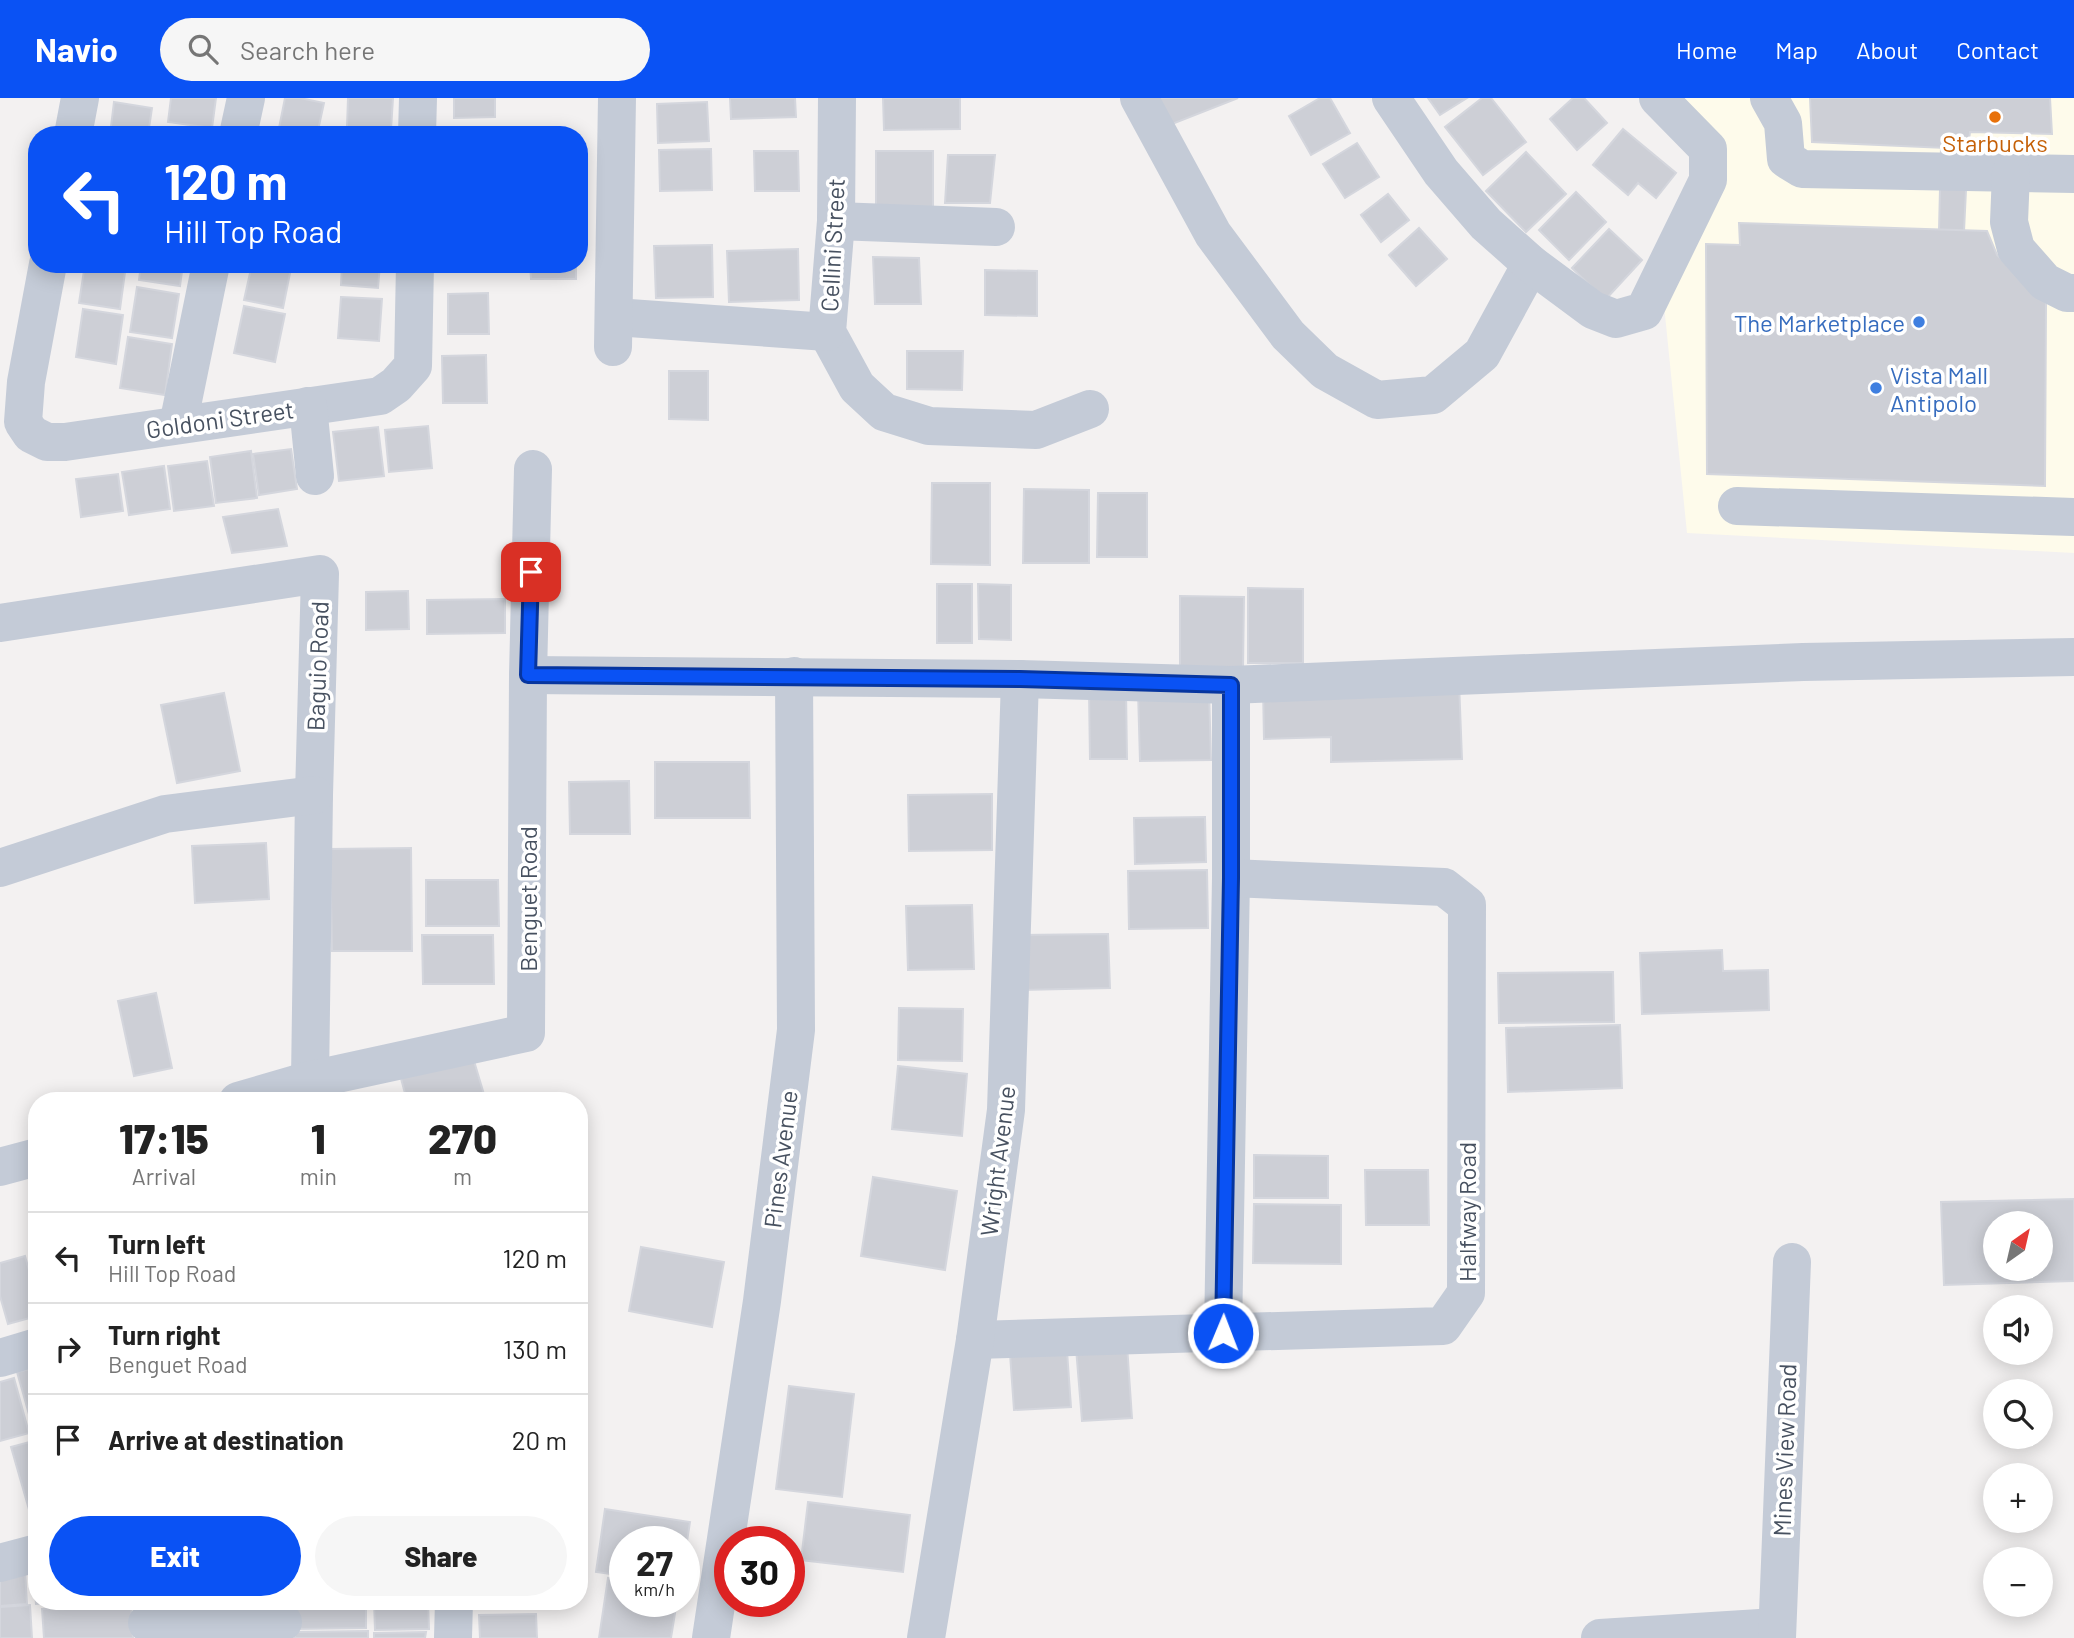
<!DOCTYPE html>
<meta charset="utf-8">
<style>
:root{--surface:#fff;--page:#f6f6f6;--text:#222;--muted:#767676;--line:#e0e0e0;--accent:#0a52f4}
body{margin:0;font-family:Barlow,sans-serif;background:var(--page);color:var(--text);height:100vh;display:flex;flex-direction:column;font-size:26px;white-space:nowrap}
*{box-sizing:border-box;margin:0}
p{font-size:23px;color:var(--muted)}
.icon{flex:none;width:38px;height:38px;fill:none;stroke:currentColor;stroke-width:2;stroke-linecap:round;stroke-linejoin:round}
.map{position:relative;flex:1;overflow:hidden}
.side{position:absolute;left:28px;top:994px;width:560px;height:518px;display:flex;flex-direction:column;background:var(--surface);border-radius:28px;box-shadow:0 4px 18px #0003}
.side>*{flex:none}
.top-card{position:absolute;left:28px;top:28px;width:560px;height:147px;border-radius:28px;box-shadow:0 4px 18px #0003;background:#0a52f4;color:#fff;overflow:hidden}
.needle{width:46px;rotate:34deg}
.buttons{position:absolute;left:1983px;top:1113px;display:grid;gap:14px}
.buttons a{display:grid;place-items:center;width:70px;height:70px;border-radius:50%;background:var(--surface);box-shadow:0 4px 18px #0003;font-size:35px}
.speed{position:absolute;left:609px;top:1428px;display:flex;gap:14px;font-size:35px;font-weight:700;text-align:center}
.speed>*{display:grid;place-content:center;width:91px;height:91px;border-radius:50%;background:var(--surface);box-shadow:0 4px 18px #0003;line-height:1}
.speed small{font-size:18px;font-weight:400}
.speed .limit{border:10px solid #d22;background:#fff;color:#111}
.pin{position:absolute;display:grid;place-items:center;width:60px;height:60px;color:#fff;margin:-30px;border-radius:14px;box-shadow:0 4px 10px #0006}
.me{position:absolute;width:77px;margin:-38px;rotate:1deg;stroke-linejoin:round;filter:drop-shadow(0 0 5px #0008)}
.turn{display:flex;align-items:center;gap:24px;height:147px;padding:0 21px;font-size:32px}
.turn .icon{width:91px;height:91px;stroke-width:2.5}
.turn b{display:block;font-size:49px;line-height:60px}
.eta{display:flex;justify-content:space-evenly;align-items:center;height:119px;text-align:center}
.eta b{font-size:42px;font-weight:800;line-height:49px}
.action{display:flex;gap:14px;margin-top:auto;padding:14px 21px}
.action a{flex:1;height:80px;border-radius:42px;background:var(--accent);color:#fff;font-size:28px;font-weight:800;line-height:80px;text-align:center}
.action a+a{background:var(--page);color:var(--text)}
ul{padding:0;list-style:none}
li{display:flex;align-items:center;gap:21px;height:91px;padding:0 21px;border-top:2px solid var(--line)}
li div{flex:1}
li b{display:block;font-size:26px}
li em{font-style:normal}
header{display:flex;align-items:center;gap:42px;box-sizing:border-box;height:98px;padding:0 35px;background:var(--accent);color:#fff}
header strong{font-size:33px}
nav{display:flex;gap:38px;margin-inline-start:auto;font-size:24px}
.search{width:490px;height:63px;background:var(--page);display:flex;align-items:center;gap:18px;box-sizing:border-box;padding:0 24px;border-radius:38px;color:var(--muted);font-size:26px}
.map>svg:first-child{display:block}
</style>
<header>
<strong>Navio</strong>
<div class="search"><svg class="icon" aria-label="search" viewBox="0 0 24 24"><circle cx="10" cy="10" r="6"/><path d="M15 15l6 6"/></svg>Search here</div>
<nav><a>Home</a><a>Map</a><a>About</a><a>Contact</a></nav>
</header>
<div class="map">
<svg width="2074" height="1540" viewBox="0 0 2074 1540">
<rect width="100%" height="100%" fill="#f3f1f1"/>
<!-- commercial -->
<path fill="#fefbeb" d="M 1678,0 L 2074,0 L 2074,455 L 1687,435 L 1664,207 L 1718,92 Z"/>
<!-- building -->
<g fill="#cdcfd6" stroke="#d4d6dd" stroke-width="2" fill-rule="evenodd">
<path d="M 171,0 L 216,0 L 212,30 L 168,24 Z"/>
<path d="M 285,0 L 300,0 L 324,5 L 317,37 L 278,35 Z"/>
<path d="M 348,0 L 393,0 L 391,32 L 347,29 Z"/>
<path d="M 454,0 L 495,0 L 495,19 L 454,20 Z"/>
<path d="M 730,0 L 795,0 L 796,19 L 731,21 Z"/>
<path d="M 883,0 L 960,0 L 960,31 L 884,32 Z"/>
<path d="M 1155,0 L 1238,0 L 1167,28 Z"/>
<path d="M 1320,0 L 1330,0 L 1350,35 L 1311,57 L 1289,18 Z"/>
<path d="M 1428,0 L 1467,0 L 1440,17 Z"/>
<path d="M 1482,0 L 1491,0 L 1526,44 L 1483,77 L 1445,29 Z"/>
<path d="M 1573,0 L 1584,0 L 1607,25 L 1577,52 L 1550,21 Z"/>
<path d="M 1810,0 L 2050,0 L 2052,36 L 1970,34 L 1968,51 L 1812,44 Z"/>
<path d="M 114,4 L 152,10 L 148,37 L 110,37 Z"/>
<path d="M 707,4 L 709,43 L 658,45 L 657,6 Z"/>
<path d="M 1623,31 L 1676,75 L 1656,100 L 1638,85 L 1628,97 L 1593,67 Z"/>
<rect x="455" y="35" width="39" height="2"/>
<path d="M 1357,45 L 1379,79 L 1345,100 L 1323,66 Z"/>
<path d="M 1941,49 L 1968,51 L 1964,133 L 1939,133 Z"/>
<path d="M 711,51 L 712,92 L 660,93 L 659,52 Z"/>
<path d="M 754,53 L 798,53 L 799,93 L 755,93 Z"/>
<rect x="876" y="53" width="57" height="62"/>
<path d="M 1526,54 L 1566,96 L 1526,134 L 1486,93 Z"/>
<path d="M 948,57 L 995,57 L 990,105 L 945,105 Z"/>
<path d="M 1576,94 L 1606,124 L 1569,162 L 1539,132 Z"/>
<path d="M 1388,96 L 1409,122 L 1381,144 L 1361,117 Z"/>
<path d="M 1739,125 L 1987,133 L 1997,157 L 2046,204 L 2045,388 L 1707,376 L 1706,146 L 1740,147 Z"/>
<path d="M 1419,130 L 1447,161 L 1416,188 L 1389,157 Z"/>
<path d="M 1609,131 L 1642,162 L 1605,202 L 1572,170 Z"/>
<path d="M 712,147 L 713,199 L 656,200 L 654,148 Z"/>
<path d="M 798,151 L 799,202 L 729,204 L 727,153 Z"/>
<path d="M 873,159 L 919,160 L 921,206 L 875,206 Z"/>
<path d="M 85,166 L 126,167 L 120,211 L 79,205 Z"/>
<path d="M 141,166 L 183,166 L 180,188 L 139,182 Z"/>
<path d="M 252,166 L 273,166 L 291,170 L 283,210 L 244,202 Z"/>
<path d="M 342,166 L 380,166 L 378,190 L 341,187 Z"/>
<rect x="446" y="166" width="44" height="8"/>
<path d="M 530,166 L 576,166 L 576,181 L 531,181 Z"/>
<path d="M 985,172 L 1037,173 L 1037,218 L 985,217 Z"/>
<path d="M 137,189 L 179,196 L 172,240 L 130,234 Z"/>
<path d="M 488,195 L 489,236 L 448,236 L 448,196 Z"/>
<path d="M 341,199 L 382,201 L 379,243 L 338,240 Z"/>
<path d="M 244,208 L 285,216 L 275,264 L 234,255 Z"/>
<path d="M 83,211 L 123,217 L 116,266 L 76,259 Z"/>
<path d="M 128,239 L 172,246 L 165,297 L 120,290 Z"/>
<path d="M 907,253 L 963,253 L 962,292 L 907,291 Z"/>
<path d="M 486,257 L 487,305 L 443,305 L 442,258 Z"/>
<path d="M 669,273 L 708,273 L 708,322 L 669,321 Z"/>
<path d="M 428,328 L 432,370 L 389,374 L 385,332 Z"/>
<path d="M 378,329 L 384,378 L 339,383 L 333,334 Z"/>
<path d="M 291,351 L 297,391 L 259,397 L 253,356 Z"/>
<path d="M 251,353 L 257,400 L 216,405 L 210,359 Z"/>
<path d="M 207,363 L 214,408 L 174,413 L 168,368 Z"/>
<path d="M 164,368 L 170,411 L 129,417 L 122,374 Z"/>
<path d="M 118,376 L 123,413 L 81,419 L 76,381 Z"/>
<path d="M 932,385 L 990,385 L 990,467 L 931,466 Z"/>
<path d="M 1024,391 L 1089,392 L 1089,465 L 1023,465 Z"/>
<path d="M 1098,395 L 1147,395 L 1147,459 L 1097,459 Z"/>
<path d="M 278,411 L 287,448 L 232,455 L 223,419 Z"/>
<rect x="937" y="486" width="35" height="59"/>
<path d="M 978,486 L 1011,487 L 1011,542 L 979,541 Z"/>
<path d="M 1248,490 L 1303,491 L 1303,565 L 1248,565 Z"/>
<path d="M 408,493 L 409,531 L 366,532 L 366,494 Z"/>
<path d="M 1180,498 L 1244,499 L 1243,570 L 1180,570 Z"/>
<path d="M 505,501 L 505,535 L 427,536 L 427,502 Z"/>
<path d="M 1459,584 L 1462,661 L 1331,664 L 1331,639 L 1264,641 L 1263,590 Z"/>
<path d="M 1126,592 L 1127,661 L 1090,661 L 1089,593 Z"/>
<path d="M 1209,592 L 1211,662 L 1140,663 L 1138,593 Z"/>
<path d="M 224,595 L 240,673 L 177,685 L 161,607 Z"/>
<path d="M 655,664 L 749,664 L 750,720 L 655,720 Z"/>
<path d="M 629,683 L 630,736 L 570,736 L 569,684 Z"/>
<path d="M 992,696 L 992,752 L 909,753 L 908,697 Z"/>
<path d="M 1205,719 L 1206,764 L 1135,766 L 1134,720 Z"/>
<path d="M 266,745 L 269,801 L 195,805 L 192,748 Z"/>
<path d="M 411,750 L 412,853 L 332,853 L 330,751 Z"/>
<path d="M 1207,772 L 1208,830 L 1129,831 L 1128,773 Z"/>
<path d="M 426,782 L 498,782 L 499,828 L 426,828 Z"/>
<path d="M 972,807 L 974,871 L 908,872 L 906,808 Z"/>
<path d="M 1108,836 L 1110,890 L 1021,892 L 1020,837 Z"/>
<path d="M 422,837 L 493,837 L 494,886 L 423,886 Z"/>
<path d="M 1722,852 L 1723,873 L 1768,872 L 1769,912 L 1642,916 L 1640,855 Z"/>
<path d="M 1613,874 L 1614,924 L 1499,925 L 1498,875 Z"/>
<path d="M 156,895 L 172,970 L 134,978 L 118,903 Z"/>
<path d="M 899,910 L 963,911 L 962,963 L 898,962 Z"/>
<path d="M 1620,927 L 1622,990 L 1508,994 L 1506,930 Z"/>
<path d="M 471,953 L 486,1003 L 407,1003 L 399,973 Z"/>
<path d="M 898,968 L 967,976 L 962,1038 L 892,1031 Z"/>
<path d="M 1254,1057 L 1328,1058 L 1328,1100 L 1254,1100 Z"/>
<path d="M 1365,1072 L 1428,1072 L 1429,1127 L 1366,1127 Z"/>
<path d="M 873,1079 L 957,1093 L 945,1172 L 861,1158 Z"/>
<path d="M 2074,1101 L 2074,1183 L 1944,1187 L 1941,1104 ZM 1995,1125 L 2040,1125 L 2040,1171 L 1995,1171 Z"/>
<path d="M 1254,1106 L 1341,1107 L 1341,1166 L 1253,1165 Z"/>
<path d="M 641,1149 L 724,1164 L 712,1229 L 629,1213 Z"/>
<path d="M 37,1153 L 37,1180 L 30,1155 Z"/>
<path d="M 25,1158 L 37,1200 L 37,1218 L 8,1226 L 0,1198 L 0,1165 Z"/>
<path d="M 1066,1239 L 1071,1309 L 1014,1312 L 1009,1242 Z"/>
<path d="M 1127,1247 L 1132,1320 L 1082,1323 L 1076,1250 Z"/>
<path d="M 37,1269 L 37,1326 L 32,1327 L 17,1274 Z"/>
<path d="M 14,1280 L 29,1335 L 0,1343 L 0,1284 Z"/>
<path d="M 789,1288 L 854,1296 L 842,1399 L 776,1391 Z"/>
<path d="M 37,1342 L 37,1413 L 30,1415 L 11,1349 Z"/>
<path d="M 808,1404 L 910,1417 L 903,1474 L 801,1462 Z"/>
<path d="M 605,1411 L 690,1424 L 684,1463 L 684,1444 L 625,1444 L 625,1478 L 596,1474 Z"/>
<path d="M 37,1464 L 37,1503 L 76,1503 L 36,1506 L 33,1465 Z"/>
<path d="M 25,1471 L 27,1506 L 0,1508 L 0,1472 Z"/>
<path d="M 608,1480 L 625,1483 L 625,1503 L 677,1503 L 671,1540 L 599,1540 Z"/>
<path d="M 150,1503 L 176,1503 L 177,1512 L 150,1513 Z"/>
<path d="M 183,1503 L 247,1503 L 248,1509 L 183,1513 Z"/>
<path d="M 291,1503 L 366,1503 L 366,1530 L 292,1531 Z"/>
<path d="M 374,1503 L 428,1503 L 429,1531 L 375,1532 Z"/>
<path d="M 482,1503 L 543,1503 L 544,1509 L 482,1511 Z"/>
<path d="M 131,1506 L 133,1540 L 44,1540 L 42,1511 Z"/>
<path d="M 30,1507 L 32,1540 L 0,1540 L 0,1509 Z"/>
<path d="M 536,1516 L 537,1540 L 480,1540 L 479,1517 Z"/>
<path d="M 368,1533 L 368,1540 L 295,1540 L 295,1534 Z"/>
<path d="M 426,1534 L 425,1540 L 374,1540 L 374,1535 Z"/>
</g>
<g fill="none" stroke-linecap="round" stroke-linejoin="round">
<!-- minor -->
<g stroke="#c4cbd7" stroke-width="38">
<path d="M 837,0 L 836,123 L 827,234 L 857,289 L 884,314 L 929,328 L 1036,332 L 1090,311"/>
<path d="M 1139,0 L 1213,136 L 1288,237 L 1325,273 L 1377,302 L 1433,297 L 1482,256 L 1531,166"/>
<path d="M 1391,0 L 1441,74 L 1486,126 L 1531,166 L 1593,212 L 1616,221 L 1644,213 L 1708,82 L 1708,51 L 1658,0"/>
<path d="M 1769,0 L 1783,25 L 1786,61 L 1802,71 L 2074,76"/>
<path d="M 73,37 L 80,0"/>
<path d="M 238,37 L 246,0"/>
<path d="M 417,37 L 418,0"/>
<path d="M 2011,75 L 2009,124 L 2016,151 L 2045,184 L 2067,195 L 2074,195"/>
<path d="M 836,123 L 996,129"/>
<path d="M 48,166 L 26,284 L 23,324 L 31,336 L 47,344 L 65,344 L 380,298 L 396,287 L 413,268 L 415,166"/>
<path d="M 615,219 L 827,234"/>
<path d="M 613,249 L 617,0"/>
<path d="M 308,308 L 315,378"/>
<path d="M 178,327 L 211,166"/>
<path d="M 1737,408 L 2074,419"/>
<path d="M 0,525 L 320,476 L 314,697 L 310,982"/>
<path d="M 528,577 L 1020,581 L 1231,587 L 1803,564 L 2074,559"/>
<path d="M 0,770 L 165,716 L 314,697"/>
<path d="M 238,1003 L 310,982 L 526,935 L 528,577 L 533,371"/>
<path d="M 0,1069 L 37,1059"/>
<path d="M 1223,1235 L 1231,780 L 1231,587"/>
<path d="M 975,1242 L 1443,1228 L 1466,1195 L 1467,807 L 1444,789 L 1231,780"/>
<path d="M 0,1260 L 37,1249"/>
<path d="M 0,1465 L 37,1455"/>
<path d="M 147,1525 L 283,1524"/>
<path d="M 453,1540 L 454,1503"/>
<path d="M 711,1540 L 762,1203 L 796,932 L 794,578"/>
<path d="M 926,1540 L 975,1242 L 1006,1012 L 1020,581"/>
<path d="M 1600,1540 L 1776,1529"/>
<path d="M 1777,1540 L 1792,1164"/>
</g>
</g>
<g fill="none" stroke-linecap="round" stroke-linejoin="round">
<defs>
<path id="route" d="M 531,474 L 528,577 L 1020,581 L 1231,587 L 1231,780 L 1223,1235"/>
</defs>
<!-- route casing -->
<use href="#route" stroke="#06359f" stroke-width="18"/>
<!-- route -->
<use href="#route" stroke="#0a52f4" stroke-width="12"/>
</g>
<!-- markers -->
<circle fill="#e8710a" stroke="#fff" stroke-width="2.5" cx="1995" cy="19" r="7"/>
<g fill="#3f7fe0" stroke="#fff" stroke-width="2.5">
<circle cx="1919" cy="224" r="7"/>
<circle cx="1876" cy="290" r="7"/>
</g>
<g text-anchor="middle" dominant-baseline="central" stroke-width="7" stroke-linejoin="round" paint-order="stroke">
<!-- food labels -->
<g font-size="24" fill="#c56008" stroke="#fff">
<text x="1995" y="44">Starbucks</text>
</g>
<!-- street labels -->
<g font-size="24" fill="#475160" stroke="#fff">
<text transform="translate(832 147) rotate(-87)">Cellini Street</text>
<text transform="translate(220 321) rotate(-8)">Goldoni Street</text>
<text transform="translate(317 568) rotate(-88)">Baguio Road</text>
<text transform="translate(527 801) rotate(-90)">Benguet Road</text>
<text transform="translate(780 1061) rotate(-83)">Pines Avenue</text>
<text transform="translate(997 1063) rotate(-83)">Wright Avenue</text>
<text transform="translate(1466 1114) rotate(-90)">Halfway Road</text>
<text transform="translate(1784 1352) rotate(-88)">Mines View Road</text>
</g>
<!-- shop labels -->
<g font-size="24" fill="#366cbe" stroke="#fff" text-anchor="end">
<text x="1905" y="224">The Marketplace</text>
<text x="1890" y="276" text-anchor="start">Vista Mall<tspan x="1890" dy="28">Antipolo</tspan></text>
</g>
</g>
</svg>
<div class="buttons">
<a><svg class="needle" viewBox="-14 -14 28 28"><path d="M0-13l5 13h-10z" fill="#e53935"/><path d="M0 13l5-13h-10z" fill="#767676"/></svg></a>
<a><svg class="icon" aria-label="sound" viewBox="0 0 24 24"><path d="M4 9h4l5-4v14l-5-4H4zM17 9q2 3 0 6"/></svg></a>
<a><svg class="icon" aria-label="search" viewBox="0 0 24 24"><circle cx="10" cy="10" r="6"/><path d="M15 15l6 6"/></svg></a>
<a>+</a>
<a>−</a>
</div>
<div class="speed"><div>27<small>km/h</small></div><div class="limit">30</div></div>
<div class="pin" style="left:531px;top:474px;background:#d93025"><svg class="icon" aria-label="arrive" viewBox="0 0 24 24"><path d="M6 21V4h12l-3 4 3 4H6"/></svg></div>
<svg class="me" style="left:1223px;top:1235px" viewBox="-20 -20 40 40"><circle r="17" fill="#0a52f4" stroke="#fff" stroke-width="3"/><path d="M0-11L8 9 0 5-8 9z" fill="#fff"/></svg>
<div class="top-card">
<div class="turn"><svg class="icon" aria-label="left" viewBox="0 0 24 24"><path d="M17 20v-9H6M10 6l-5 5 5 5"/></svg><div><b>120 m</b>Hill Top Road</div></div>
</div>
<section class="side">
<div class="eta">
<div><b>17:15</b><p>Arrival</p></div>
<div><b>1</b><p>min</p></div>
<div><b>270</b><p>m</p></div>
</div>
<ul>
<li><svg class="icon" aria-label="left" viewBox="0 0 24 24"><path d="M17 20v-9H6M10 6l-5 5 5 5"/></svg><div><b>Turn left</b><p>Hill Top Road</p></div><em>120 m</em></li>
<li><svg class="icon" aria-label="right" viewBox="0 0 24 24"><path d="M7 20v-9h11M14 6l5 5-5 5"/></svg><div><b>Turn right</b><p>Benguet Road</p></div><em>130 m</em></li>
<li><svg class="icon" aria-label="arrive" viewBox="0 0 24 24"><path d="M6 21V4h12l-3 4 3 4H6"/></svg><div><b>Arrive at destination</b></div><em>20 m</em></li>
</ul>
<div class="action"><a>Exit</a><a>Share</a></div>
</section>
</div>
